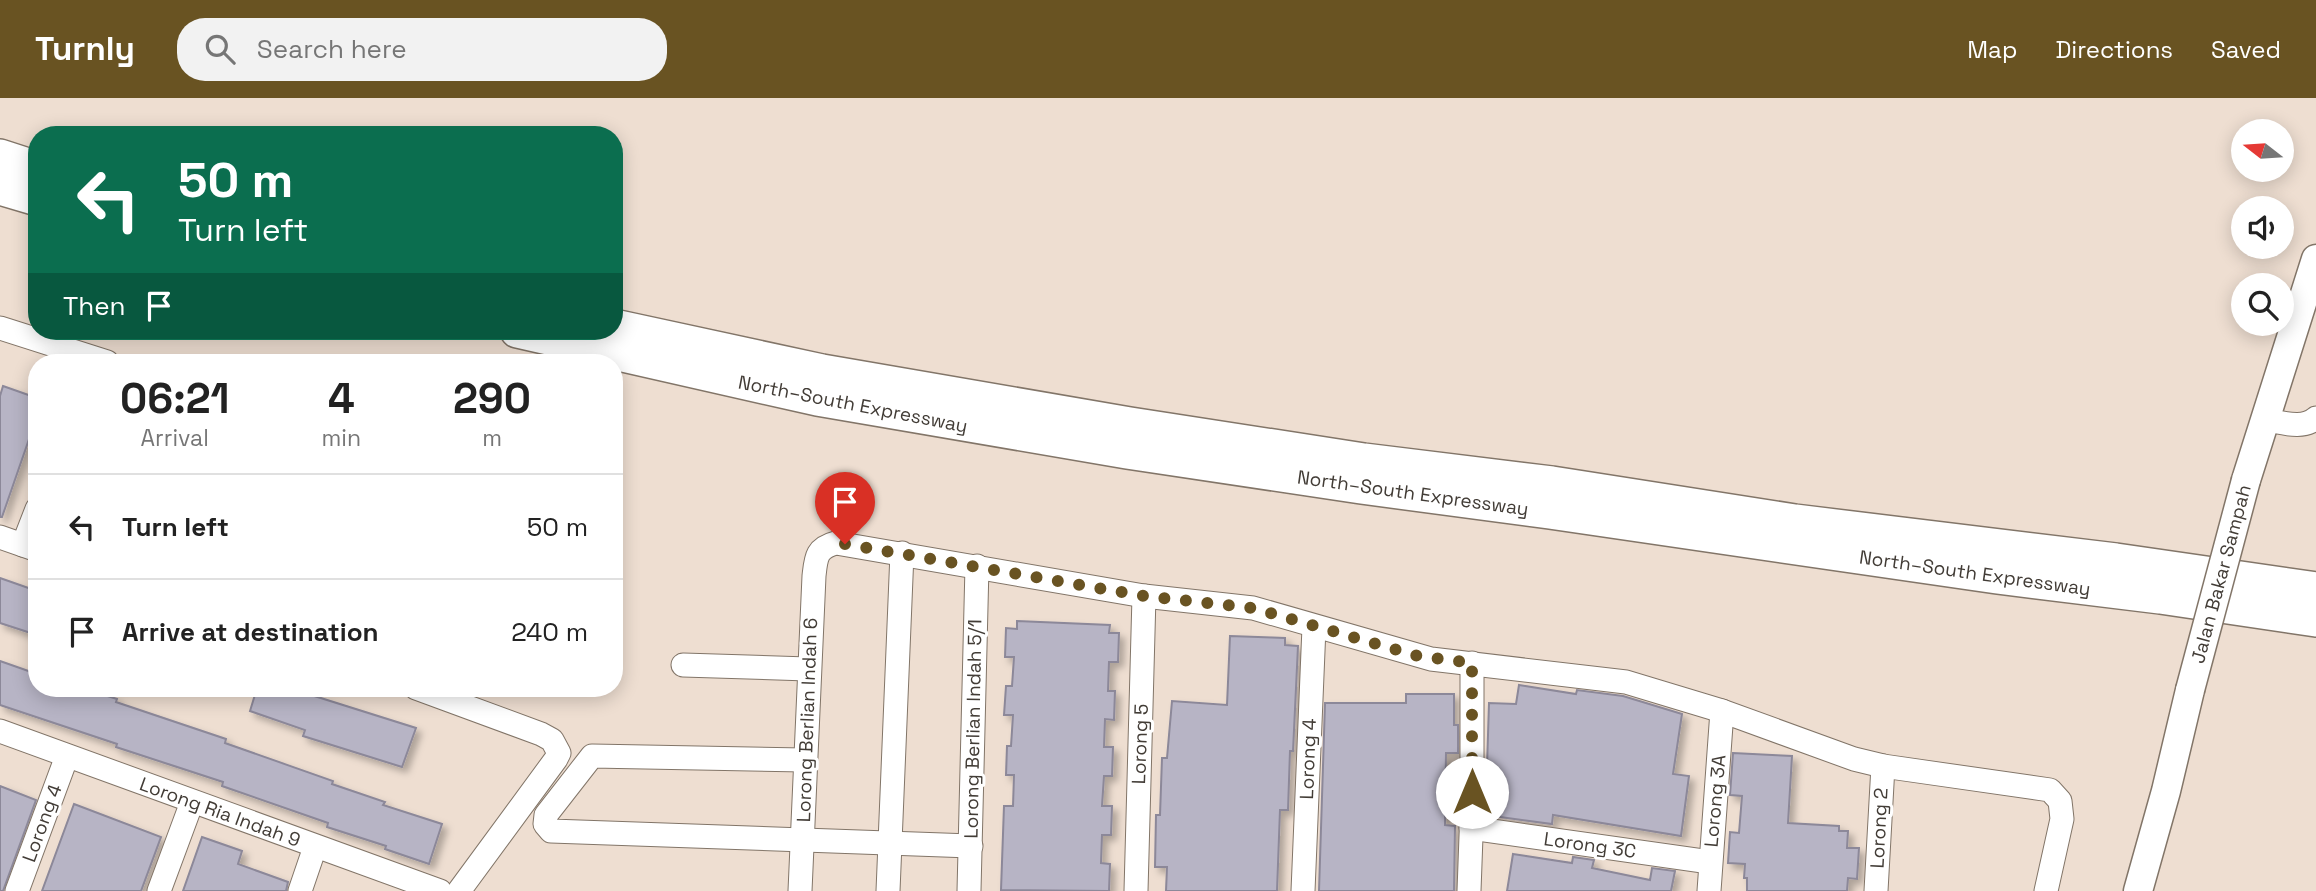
<!DOCTYPE html>
<meta charset="utf-8">
<style>
:root{--surface:#fff;--page:#f2f2f2;--text:#222;--muted:#767676;--line:#e0e0e0;--accent:#695322}
body{margin:0;font-family:"Space Grotesk",sans-serif;background:var(--page);color:var(--text);height:100vh;display:flex;flex-direction:column;font-size:26px;white-space:nowrap}
*{box-sizing:border-box;margin:0}
p{font-size:23px;color:var(--muted)}
.icon{flex:none;width:38px;height:38px;fill:none;stroke:currentColor;stroke-width:2;stroke-linecap:round;stroke-linejoin:round}
.map{position:relative;flex:1;overflow:hidden}
.details{position:absolute;left:28px;top:256px;width:595px;height:343px;display:flex;flex-direction:column;background:var(--surface);border-radius:28px;box-shadow:0 4px 18px #0003}
.details>*{flex:none}
.top-card{position:absolute;left:28px;top:28px;width:595px;height:214px;border-radius:28px;box-shadow:0 4px 18px #0003;background:#0b6e4f;color:#fff;overflow:hidden}
.needle{width:46px;rotate:287deg}
.buttons{position:absolute;left:2231px;top:21px;display:grid;gap:14px}
.buttons a{display:grid;place-items:center;width:63px;height:63px;border-radius:50%;background:var(--surface);box-shadow:0 4px 18px #0003;font-size:35px}
.pin{position:absolute;display:grid;place-items:center;width:60px;height:60px;color:#fff;margin:-72px -30px;border-radius:50% 50% 50% 0;rotate:-45deg;box-shadow:0 0 7px #0007}
.pin .icon{rotate:45deg}
.me{position:absolute;width:77px;margin:-38px;rotate:0deg;stroke-linejoin:round;filter:drop-shadow(0 0 5px #0008)}
.turn{display:flex;align-items:center;gap:24px;height:147px;padding:0 35px;font-size:32px}
.turn .icon{width:91px;height:91px;stroke-width:2.5}
.turn b{display:block;font-size:49px;line-height:60px}
.then{display:flex;align-items:center;height:66px;padding:0 35px;background:#0003;gap:14px;font-size:26px}
.eta{display:flex;justify-content:space-evenly;align-items:center;height:119px;text-align:center}
.eta b{font-size:42px;font-weight:800;line-height:49px}
ul{padding:0;list-style:none}
li{display:flex;align-items:center;gap:21px;height:105px;padding:0 35px;border-top:2px solid var(--line)}
li div{flex:1}
li b{display:block;font-size:26px}
li em{font-style:normal}
header{display:flex;align-items:center;gap:42px;box-sizing:border-box;height:98px;padding:0 35px;background:var(--accent);color:#fff}
header strong{font-size:33px}
nav{display:flex;gap:38px;margin-inline-start:auto;font-size:24px}
.search{width:490px;height:63px;background:var(--page);display:flex;align-items:center;gap:18px;box-sizing:border-box;padding:0 24px;border-radius:28px;color:var(--muted);font-size:26px}
.map>svg:first-child{display:block}
</style>
<header>
<strong>Turnly</strong>
<div class="search"><svg class="icon" aria-label="search" viewBox="0 0 24 24"><circle cx="10" cy="10" r="6"/><path d="M15 15l6 6"/></svg>Search here</div>
<nav><a>Map</a><a>Directions</a><a>Saved</a></nav>
</header>
<div class="map">
<svg width="2316" height="793" viewBox="0 0 2316 793">
<defs>
<filter id="shadow"><feDropShadow dx="5" dy="5" stdDeviation="3.5" flood-color="#0004"/></filter>
</defs>
<rect width="100%" height="100%" fill="#eeded1"/>
<!-- building -->
<g fill="#b7b4c5" stroke="#8c8899" stroke-width="2" filter="url(#shadow)">
<path d="M 3,288 L 37,300 L 37,318 L 2,419 L 0,419 L 0,298 Z"/>
<path d="M 0,480 L 37,493 L 37,537 L 0,525 Z"/>
<path d="M 1017,523 L 1110,527 L 1109,535 L 1119,535 L 1118,564 L 1109,564 L 1108,593 L 1115,593 L 1114,622 L 1105,621 L 1104,649 L 1113,649 L 1112,678 L 1104,678 L 1102,708 L 1112,708 L 1111,737 L 1102,737 L 1101,765 L 1110,766 L 1109,793 L 1001,792 L 1004,708 L 1013,708 L 1014,677 L 1006,677 L 1007,648 L 1011,648 L 1013,617 L 1004,617 L 1006,588 L 1012,588 L 1014,559 L 1005,559 L 1006,530 L 1017,531 Z"/>
<path d="M 1230,538 L 1285,540 L 1285,547 L 1298,548 L 1293,653 L 1290,653 L 1288,712 L 1280,712 L 1277,793 L 1166,793 L 1167,769 L 1155,769 L 1156,717 L 1160,717 L 1162,660 L 1167,660 L 1172,603 L 1227,607 Z"/>
<path d="M 0,563 L 37,576 L 37,590 L 82,590 L 117,601 L 116,604 L 226,641 L 225,645 L 333,683 L 332,686 L 385,704 L 383,707 L 442,726 L 429,766 L 385,751 L 386,748 L 327,729 L 328,725 L 222,688 L 223,684 L 116,649 L 117,646 L 0,607 Z"/>
<path d="M 1519,587 L 1576,596 L 1577,592 L 1623,598 L 1682,616 L 1673,676 L 1689,678 L 1681,738 L 1553,717 L 1552,726 L 1500,719 L 1486,701 L 1489,605 L 1516,606 Z"/>
<path d="M 257,590 L 307,590 L 305,595 L 416,630 L 402,669 L 303,638 L 305,632 L 250,613 Z"/>
<path d="M 1406,596 L 1454,596 L 1454,627 L 1458,627 L 1458,655 L 1446,655 L 1445,727 L 1455,728 L 1454,793 L 1319,793 L 1325,605 L 1406,605 Z"/>
<path d="M 1733,655 L 1792,658 L 1788,725 L 1839,728 L 1839,733 L 1848,733 L 1847,750 L 1859,750 L 1857,781 L 1848,780 L 1847,793 L 1747,793 L 1747,780 L 1744,780 L 1745,766 L 1728,765 L 1730,734 L 1739,735 L 1742,698 L 1730,697 Z"/>
<path d="M 0,688 L 36,702 L 3,793 L 0,793 Z"/>
<path d="M 74,706 L 161,739 L 141,793 L 42,793 Z"/>
<path d="M 202,739 L 242,753 L 238,766 L 288,784 L 286,793 L 183,793 Z"/>
<path d="M 1513,756 L 1572,765 L 1573,759 L 1594,762 L 1592,770 L 1650,782 L 1652,770 L 1675,773 L 1671,793 L 1507,793 Z"/>
</g>
<g fill="none" stroke-linecap="round" stroke-linejoin="round">
<defs>
<g id="minor">
<path d="M 0,230 L 107,264"/>
<path d="M 2265,322 C 2281,324 2303,332 2316,320"/>
<path d="M 0,439 L 37,452"/>
<path d="M 23,447 L 37,411"/>
<path d="M 683,567 L 808,571"/>
<path d="M 416,590 L 541,636 L 552,642 L 559,655 L 556,661 L 459,793"/>
<path d="M 0,633 L 440,793"/>
<path d="M 804,662 L 592,658 L 546,717 L 545,726 L 551,733 L 971,748"/>
<path d="M 1471,730 L 1710,764"/>
<path d="M 17,793 L 67,658"/>
<path d="M 159,793 L 192,704"/>
<path d="M 300,793 L 315,749"/>
<path d="M 800,793 L 814,478 C 816,460 816,450 836,445 L 1144,498 L 1253,510 L 1431,561 L 1626,584 L 1722,613 L 1854,661 L 1883,668 L 2050,692 L 2060,703 L 2062,721 L 2046,793"/>
<path d="M 888,793 L 902,455"/>
<path d="M 969,793 L 977,468"/>
<path d="M 1136,793 L 1144,498"/>
<path d="M 1303,793 L 1314,529"/>
<path d="M 1469,793 L 1472,711 L 1472,565"/>
<path d="M 1709,793 L 1722,613"/>
<path d="M 1876,793 L 1883,668"/>
</g>
<g id="major">
<path d="M 2246,382 L 2316,161"/>
<path d="M 2138,793 L 2166,693 L 2190,592"/>
</g>
<g id="highway">
<path d="M 0,58 L 37,70"/>
<path d="M 0,90 L 37,101"/>
<path d="M 614,228 L 822,273 L 1130,326 L 1364,362 L 1552,385 L 1795,423 L 2116,462 L 2316,491"/>
<path d="M 517,233 L 817,301 L 1127,354 L 1361,389 L 1549,414 L 1997,479 L 2160,499 L 2316,522"/>
</g>
</defs>
<!-- minor casing -->
<use href="#minor" stroke="#827568" stroke-width="25"/>
<!-- major casing -->
<use href="#major" stroke="#827568" stroke-width="31"/>
<!-- highway casing -->
<use href="#highway" stroke="#827568" stroke-width="36"/>
<!-- minor -->
<use href="#minor" stroke="#fff" stroke-width="23"/>
<!-- major -->
<use href="#major" stroke="#fff" stroke-width="28"/>
<!-- highway -->
<use href="#highway" stroke="#fff" stroke-width="33"/>
<defs>
<path id="major-bridge" d="M 2190,592 L 2246,382"/>
</defs>
<!-- major-bridge casing -->
<use href="#major-bridge" stroke="#827568" stroke-width="31" stroke-linecap="butt"/>
<!-- major-bridge -->
<use href="#major-bridge" stroke="#fff" stroke-width="28"/>
</g>
<g fill="none" stroke-linecap="round" stroke-linejoin="round">
<!-- route -->
<path stroke="#695322" stroke-width="12" stroke-dasharray="0 21.6" d="M 845,446 L 1144,498 L 1253,510 L 1418,558 L 1472,565 L 1472,694"/>
</g>
<g text-anchor="middle" dominant-baseline="central" stroke-width="6" stroke-linejoin="round" paint-order="stroke">
<!-- street labels -->
<g font-size="19" fill="#423c36" stroke="#fff">
<text transform="translate(853 306) rotate(11)">North–South Expressway</text>
<text transform="translate(1413 395) rotate(8)">North–South Expressway</text>
<text transform="translate(1975 475) rotate(8)">North–South Expressway</text>
<text transform="translate(2221 476) rotate(-75)">Jalan Bakar Sampah</text>
<text transform="translate(807 622) rotate(-88)">Lorong Berlian Indah 6</text>
<text transform="translate(973 631) rotate(-89)">Lorong Berlian Indah 5/1</text>
<text transform="translate(1140 646) rotate(-88)">Lorong 5</text>
<text transform="translate(1308 661) rotate(-88)">Lorong 4</text>
<text transform="translate(1715 703) rotate(-85)">Lorong 3A</text>
<text transform="translate(220 714) rotate(20)">Lorong Ria Indah 9</text>
<text transform="translate(42 725) rotate(-70)">Lorong 4</text>
<text transform="translate(1879 730) rotate(-87)">Lorong 2</text>
<text transform="translate(1590 747) rotate(8)">Lorong 3C</text>
</g>
</g>
</svg>
<div class="buttons">
<a><svg class="needle" viewBox="-14 -14 28 28"><path d="M0-13l5 13h-10z" fill="#e53935"/><path d="M0 13l5-13h-10z" fill="#767676"/></svg></a>
<a><svg class="icon" aria-label="sound" viewBox="0 0 24 24"><path d="M4 9h4l5-4v14l-5-4H4zM17 9q2 3 0 6"/></svg></a>
<a><svg class="icon" aria-label="search" viewBox="0 0 24 24"><circle cx="10" cy="10" r="6"/><path d="M15 15l6 6"/></svg></a>
</div>
<div class="pin" style="left:845px;top:446px;background:#d93025"><svg class="icon" aria-label="arrive" viewBox="0 0 24 24"><path d="M6 21V4h12l-3 4 3 4H6"/></svg></div>
<svg class="me" style="left:1472px;top:694px" viewBox="-20 -20 40 40"><circle r="19" fill="#fff"/><path d="M0-13L10 11 0 6-10 11z" fill="#695322"/></svg>
<div class="top-card">
<div class="turn"><svg class="icon" aria-label="left" viewBox="0 0 24 24"><path d="M17 20v-9H6M10 6l-5 5 5 5"/></svg><div><b>50 m</b>Turn left</div></div>
<div class="then">Then<svg class="icon" aria-label="arrive" viewBox="0 0 24 24"><path d="M6 21V4h12l-3 4 3 4H6"/></svg></div>
</div>
<section class="details">
<div class="eta">
<div><b>06:21</b><p>Arrival</p></div>
<div><b>4</b><p>min</p></div>
<div><b>290</b><p>m</p></div>
</div>
<ul>
<li><svg class="icon" aria-label="left" viewBox="0 0 24 24"><path d="M17 20v-9H6M10 6l-5 5 5 5"/></svg><div><b>Turn left</b></div><em>50 m</em></li>
<li><svg class="icon" aria-label="arrive" viewBox="0 0 24 24"><path d="M6 21V4h12l-3 4 3 4H6"/></svg><div><b>Arrive at destination</b></div><em>240 m</em></li>
</ul>
</section>
</div>
